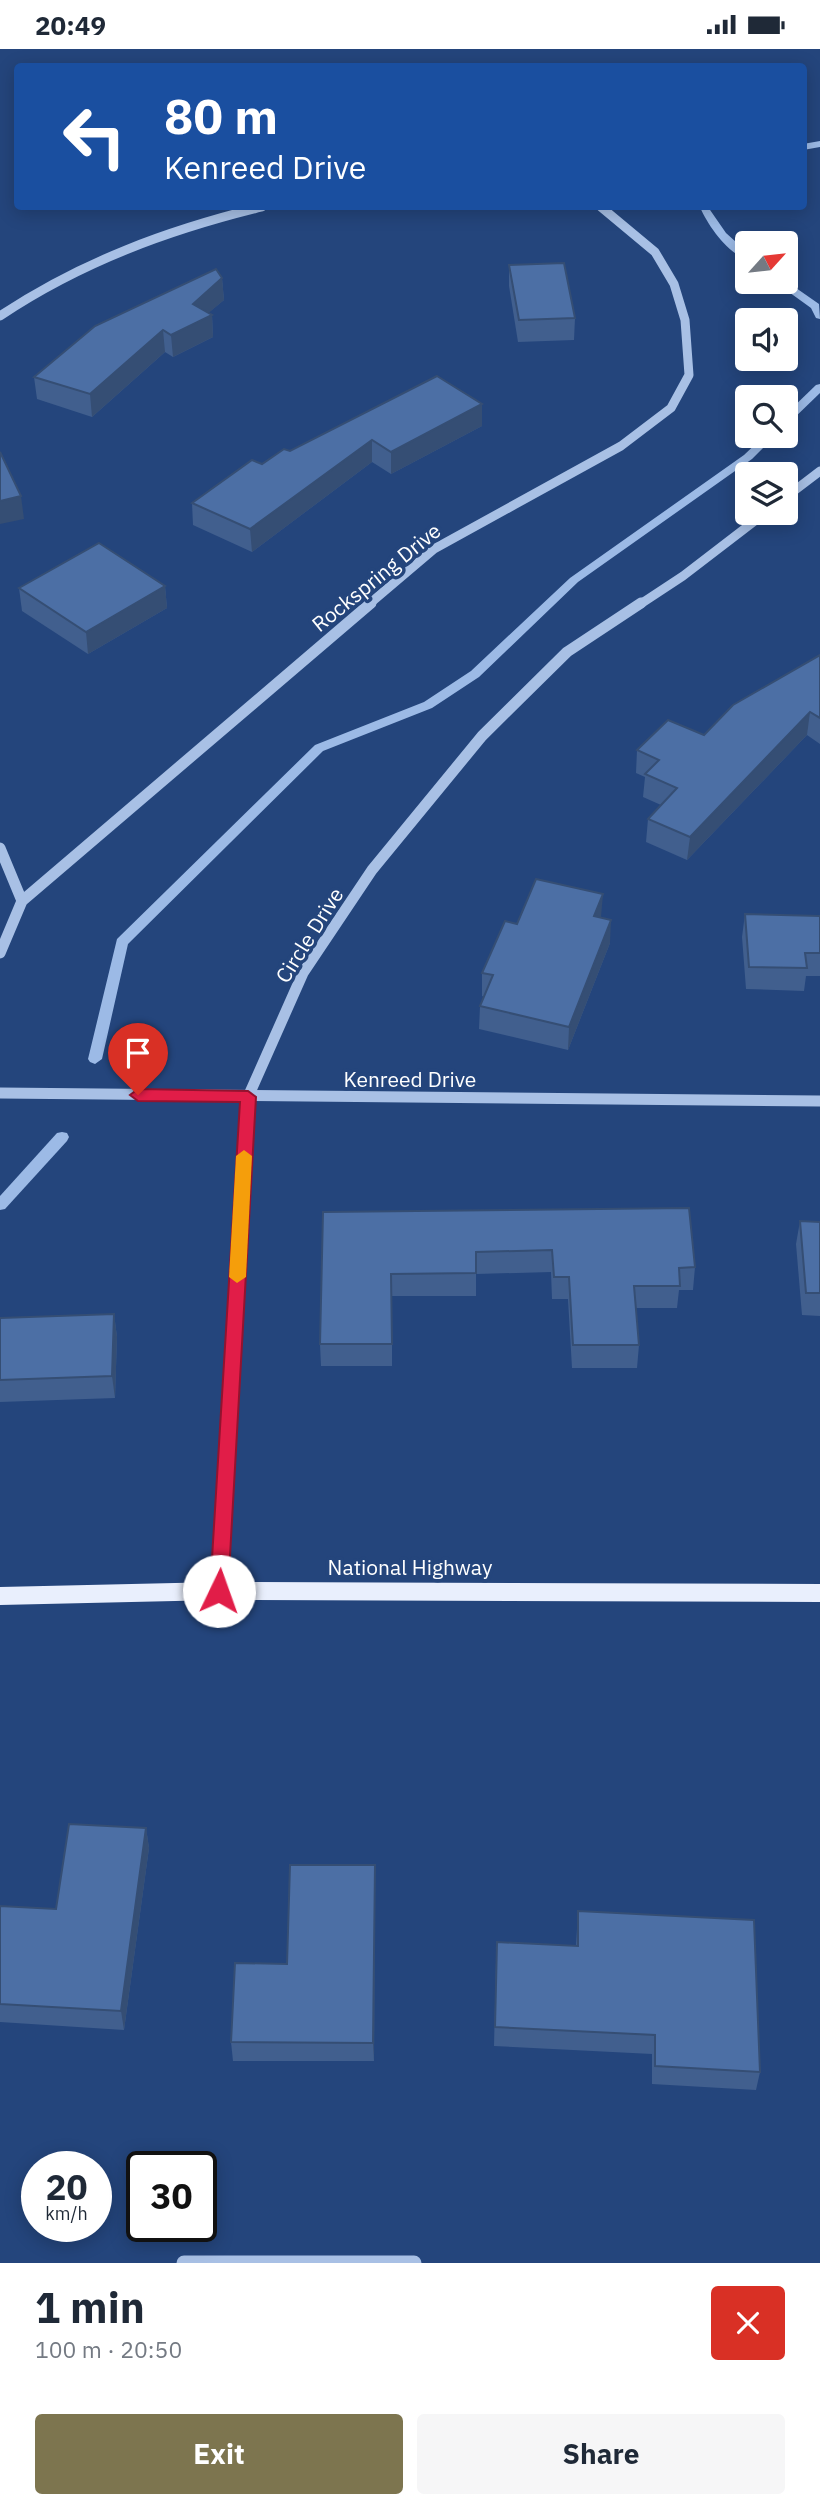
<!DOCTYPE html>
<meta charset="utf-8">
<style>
:root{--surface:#fff;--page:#f6f6f7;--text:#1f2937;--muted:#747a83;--accent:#7d754f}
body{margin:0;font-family:"IBM Plex Sans",sans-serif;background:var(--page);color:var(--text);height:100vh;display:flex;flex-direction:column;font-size:26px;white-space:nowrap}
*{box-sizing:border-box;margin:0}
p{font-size:23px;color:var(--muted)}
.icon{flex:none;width:38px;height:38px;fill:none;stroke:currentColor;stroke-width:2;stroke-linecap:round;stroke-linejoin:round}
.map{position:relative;height:2214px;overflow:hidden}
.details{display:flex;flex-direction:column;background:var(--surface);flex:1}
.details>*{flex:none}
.guide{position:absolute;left:14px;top:14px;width:793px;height:147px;border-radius:7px;box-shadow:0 4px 18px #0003;background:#1a4fa0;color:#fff;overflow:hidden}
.needle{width:46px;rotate:63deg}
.fabs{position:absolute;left:735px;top:182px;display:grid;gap:14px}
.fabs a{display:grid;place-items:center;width:63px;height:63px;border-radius:7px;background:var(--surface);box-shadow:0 4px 18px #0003;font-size:35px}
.speed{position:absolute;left:21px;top:2102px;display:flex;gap:14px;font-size:35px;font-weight:700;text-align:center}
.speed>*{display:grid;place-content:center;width:91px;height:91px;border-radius:50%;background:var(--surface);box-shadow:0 4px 18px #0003;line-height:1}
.speed small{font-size:18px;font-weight:400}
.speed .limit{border:4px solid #111;border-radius:10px;background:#fff;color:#111}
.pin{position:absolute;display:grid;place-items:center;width:60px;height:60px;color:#fff;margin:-72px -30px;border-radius:50% 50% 50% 0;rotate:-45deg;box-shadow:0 0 7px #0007}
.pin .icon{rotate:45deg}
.me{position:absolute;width:77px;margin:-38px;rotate:3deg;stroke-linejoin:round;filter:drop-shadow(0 0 5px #0008)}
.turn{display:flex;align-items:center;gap:24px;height:147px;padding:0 35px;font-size:32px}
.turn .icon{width:91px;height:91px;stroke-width:2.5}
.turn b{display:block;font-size:49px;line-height:60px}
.round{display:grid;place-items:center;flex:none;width:74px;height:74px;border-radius:7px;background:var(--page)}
.headline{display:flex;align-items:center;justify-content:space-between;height:119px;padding:0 35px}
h1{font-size:42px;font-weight:800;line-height:52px}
.cta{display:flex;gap:14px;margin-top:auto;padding:14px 35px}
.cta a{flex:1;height:80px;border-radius:7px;background:var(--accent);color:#fff;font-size:28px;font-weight:800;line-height:80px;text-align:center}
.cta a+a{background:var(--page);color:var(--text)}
.status{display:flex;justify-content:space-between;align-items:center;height:49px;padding:0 35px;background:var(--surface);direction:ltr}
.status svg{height:19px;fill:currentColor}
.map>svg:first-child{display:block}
</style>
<div class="status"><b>20:49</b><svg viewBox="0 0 49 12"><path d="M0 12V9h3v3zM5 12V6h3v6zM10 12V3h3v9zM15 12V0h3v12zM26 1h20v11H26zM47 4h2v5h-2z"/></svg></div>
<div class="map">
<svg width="820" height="2214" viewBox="0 0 820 2214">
<rect width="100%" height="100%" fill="#24457c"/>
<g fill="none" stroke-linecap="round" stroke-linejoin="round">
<!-- stream -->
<g fill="#9cbae6" fill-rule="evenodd">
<path d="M 820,92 L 820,98 L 803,101 L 803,95 Z"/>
<path d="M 700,158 L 708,158 L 726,184 L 747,203 L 747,211 C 727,203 708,177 700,158 Z"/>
<path d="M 786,232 L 819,255 L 820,270 L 816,269 L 811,259 L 775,233 Z"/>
<path d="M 820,335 L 820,344 L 790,373 L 786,374 L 786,365 L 816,336 Z"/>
<path d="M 764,387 L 775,387 L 752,410 L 578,533 L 479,628 L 432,659 L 323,702 L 128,895 L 102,1010 L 95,1015 L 90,1013 L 88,1010 L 117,890 L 315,696 L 424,653 L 471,622 L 570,529 L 744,406 Z"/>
<path d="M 62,1083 L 67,1084 L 69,1088 L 67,1092 L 5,1160 L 0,1161 L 0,1147 L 57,1084 Z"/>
</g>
<!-- minor-far2 -->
<g stroke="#a8c0e5" stroke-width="9">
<path d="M 0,267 C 81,213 168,181 262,158"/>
<path d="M 786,448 L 820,422"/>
<path d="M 368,556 L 434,500 L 621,397 L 671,359 L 689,326 L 685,271 L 674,235 L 655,203 L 601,158"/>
<path d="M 639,556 L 683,527 L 765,464"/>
</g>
<!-- minor-far1 -->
<g stroke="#a8c0e5" stroke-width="11">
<path d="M 0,799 L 22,852"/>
<path d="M 0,904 L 22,852 L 371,554"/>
<path d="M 0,1044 L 820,1052"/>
<path d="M 235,1277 L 248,1048 L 303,924 L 372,821 L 482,687 L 567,603 L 641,554"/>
</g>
<!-- minor -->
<g stroke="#a8c0e5" stroke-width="15">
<path d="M 219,1542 L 235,1276"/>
<path d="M 184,2214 L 414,2214"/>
</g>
<!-- major -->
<path fill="#e9effd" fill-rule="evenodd" d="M 219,1533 L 820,1535 L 820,1553 L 219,1551 L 0,1556 L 0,1538 Z"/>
</g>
<!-- wall -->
<g fill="#415f8e">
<path d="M 509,216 L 575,269 L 574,291 L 518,293 L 509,237 Z"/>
<path d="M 222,229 L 224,251 L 208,264 L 212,266 L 213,288 L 173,308 L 165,303 L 92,368 L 37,350 L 34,328 Z"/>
<path d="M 482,377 L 391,425 L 372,413 L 252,503 L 193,476 L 192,454 L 262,415 L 290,402 Z"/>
<path d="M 165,537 L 167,559 L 88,605 L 22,562 L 19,539 Z"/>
<path d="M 820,606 L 820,695 L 807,686 L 687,811 L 646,793 L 648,770 L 661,756 L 643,748 L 645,728 L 636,724 L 637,701 L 704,686 Z"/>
<path d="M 745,865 L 820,867 L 820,927 L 806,927 L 804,942 L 746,940 L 742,888 Z"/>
<path d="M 600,869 L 610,894 L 568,1001 L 479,980 L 480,957 L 484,948 L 482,947 L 482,924 L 517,875 Z"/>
<path d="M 323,1163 L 695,1218 L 693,1241 L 679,1241 L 677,1259 L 636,1259 L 639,1296 L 637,1319 L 572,1319 L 568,1250 L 552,1250 L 551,1223 L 476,1225 L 476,1247 L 392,1247 L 392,1317 L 321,1317 L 320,1295 Z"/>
<path d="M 800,1172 L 820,1173 L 820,1267 L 802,1266 L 796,1195 Z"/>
<path d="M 114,1265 L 117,1288 L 115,1349 L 0,1353 L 0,1269 Z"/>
<path d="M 146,1779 L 149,1799 L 124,1981 L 0,1973 L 0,1857 L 56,1860 Z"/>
<path d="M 375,1836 L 374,2012 L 233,2012 L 231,1993 L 287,1915 Z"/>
<path d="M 578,1862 L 760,2023 L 756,2041 L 652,2035 L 652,2005 L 494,1997 L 496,1912 L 576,1897 Z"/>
</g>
<!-- shaded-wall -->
<g fill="#354e74">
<path d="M 222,229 L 224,251 L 199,272 L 212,266 L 213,288 L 173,308 L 171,286 L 193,255 Z"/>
<path d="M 163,281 L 165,303 L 92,368 L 90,345 Z"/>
<path d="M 482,355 L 482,377 L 391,425 L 391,403 Z"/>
<path d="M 372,391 L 372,413 L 252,503 L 250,480 Z"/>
<path d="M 21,447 L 24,470 L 0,475 L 0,452 Z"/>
<path d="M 165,537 L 167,559 L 88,605 L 86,583 Z"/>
<path d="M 810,663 L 807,686 L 687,811 L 690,788 Z"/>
<path d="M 603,845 L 601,868 L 592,890 L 594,867 Z"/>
<path d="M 611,871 L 610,894 L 568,1001 L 569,978 Z"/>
<path d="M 114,1265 L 117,1288 L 115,1349 L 112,1327 Z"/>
<path d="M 146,1779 L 149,1799 L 124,1981 L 121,1962 Z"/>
<path d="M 375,1816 L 375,1836 L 374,2012 L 373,1994 Z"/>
</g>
<!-- building -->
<g fill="#4c6fa5" stroke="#354e74" stroke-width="2">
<path d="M 564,214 L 575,269 L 519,271 L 509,216 Z"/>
<path d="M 216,220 L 222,229 L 193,255 L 212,266 L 171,286 L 163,281 L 90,345 L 34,328 L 95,277 Z"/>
<path d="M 437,327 L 482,355 L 391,403 L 372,391 L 250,480 L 192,454 L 252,411 L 262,415 L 284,400 L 290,402 Z"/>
<path d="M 0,403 L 21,447 L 0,452 Z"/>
<path d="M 99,494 L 165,537 L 86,583 L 19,539 Z"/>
<path d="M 820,606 L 820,669 L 810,663 L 690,788 L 648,770 L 677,739 L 645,725 L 659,711 L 637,701 L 668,671 L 704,686 L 733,656 Z"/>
<path d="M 536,830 L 603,845 L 594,867 L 611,871 L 569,978 L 480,957 L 493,926 L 482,924 L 505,872 L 517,875 Z"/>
<path d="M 745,865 L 820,867 L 820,904 L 805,904 L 807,919 L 749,918 Z"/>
<path d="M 689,1159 L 695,1218 L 679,1219 L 680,1237 L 634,1237 L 639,1296 L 573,1296 L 569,1228 L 554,1228 L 552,1201 L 476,1203 L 476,1224 L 391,1225 L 392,1295 L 320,1295 L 323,1163 Z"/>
<path d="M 800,1172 L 820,1173 L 820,1244 L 806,1244 Z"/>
<path d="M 114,1265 L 112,1327 L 0,1331 L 0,1269 Z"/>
<path d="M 69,1775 L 146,1779 L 121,1962 L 0,1955 L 0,1857 L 56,1860 Z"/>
<path d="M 290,1816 L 375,1816 L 373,1994 L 231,1993 L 235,1914 L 287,1915 Z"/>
<path d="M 578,1862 L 754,1871 L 760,2023 L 655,2017 L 655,1986 L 495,1978 L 497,1893 L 578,1897 Z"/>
</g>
<!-- route -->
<path fill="#e11d48" stroke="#92132f" stroke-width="2" d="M 138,1040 L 248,1042 L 256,1048 L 228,1542 L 225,1548 L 212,1548 L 210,1542 L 240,1053 L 138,1052 L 130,1046 Z"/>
<!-- slow -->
<path fill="#f59e0b" d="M 244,1101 L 252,1107 L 246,1228 L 237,1234 L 229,1228 L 236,1107 Z"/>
<g text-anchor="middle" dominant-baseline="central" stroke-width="7" stroke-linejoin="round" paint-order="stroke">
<!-- street labels -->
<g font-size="21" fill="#fff" stroke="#24457c">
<text transform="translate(376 528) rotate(-39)">Rockspring Drive</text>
<text transform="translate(309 886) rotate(-58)">Circle Drive</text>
<text x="410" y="1030">Kenreed Drive</text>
<text x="410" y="1518">National Highway</text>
</g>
</g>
</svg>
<div class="fabs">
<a><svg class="needle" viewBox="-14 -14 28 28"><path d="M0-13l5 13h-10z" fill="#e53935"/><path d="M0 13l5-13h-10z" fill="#747a83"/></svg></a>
<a><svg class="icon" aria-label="sound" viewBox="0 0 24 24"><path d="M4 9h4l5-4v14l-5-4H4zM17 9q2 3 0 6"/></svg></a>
<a><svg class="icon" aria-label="search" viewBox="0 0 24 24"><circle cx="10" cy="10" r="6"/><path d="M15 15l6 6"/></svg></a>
<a><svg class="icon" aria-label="layers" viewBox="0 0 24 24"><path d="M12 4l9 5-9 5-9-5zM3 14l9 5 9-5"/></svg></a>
</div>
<div class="speed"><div>20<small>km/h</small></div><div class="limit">30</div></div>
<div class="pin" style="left:138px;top:1046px;background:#d93025"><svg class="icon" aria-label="arrive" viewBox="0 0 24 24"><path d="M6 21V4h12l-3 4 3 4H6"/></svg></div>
<svg class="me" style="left:219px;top:1542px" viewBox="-20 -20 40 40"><circle r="19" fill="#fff"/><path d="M0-13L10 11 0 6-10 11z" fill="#e11d48"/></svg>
<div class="guide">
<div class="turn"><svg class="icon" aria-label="left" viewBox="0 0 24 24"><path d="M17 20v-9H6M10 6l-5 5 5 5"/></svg><div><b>80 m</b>Kenreed Drive</div></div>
</div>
</div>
<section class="details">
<div class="headline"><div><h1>1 min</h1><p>100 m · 20:50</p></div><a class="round" style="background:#d93025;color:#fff"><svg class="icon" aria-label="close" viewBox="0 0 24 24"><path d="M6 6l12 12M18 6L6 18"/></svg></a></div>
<div class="cta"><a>Exit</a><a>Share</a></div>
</section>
